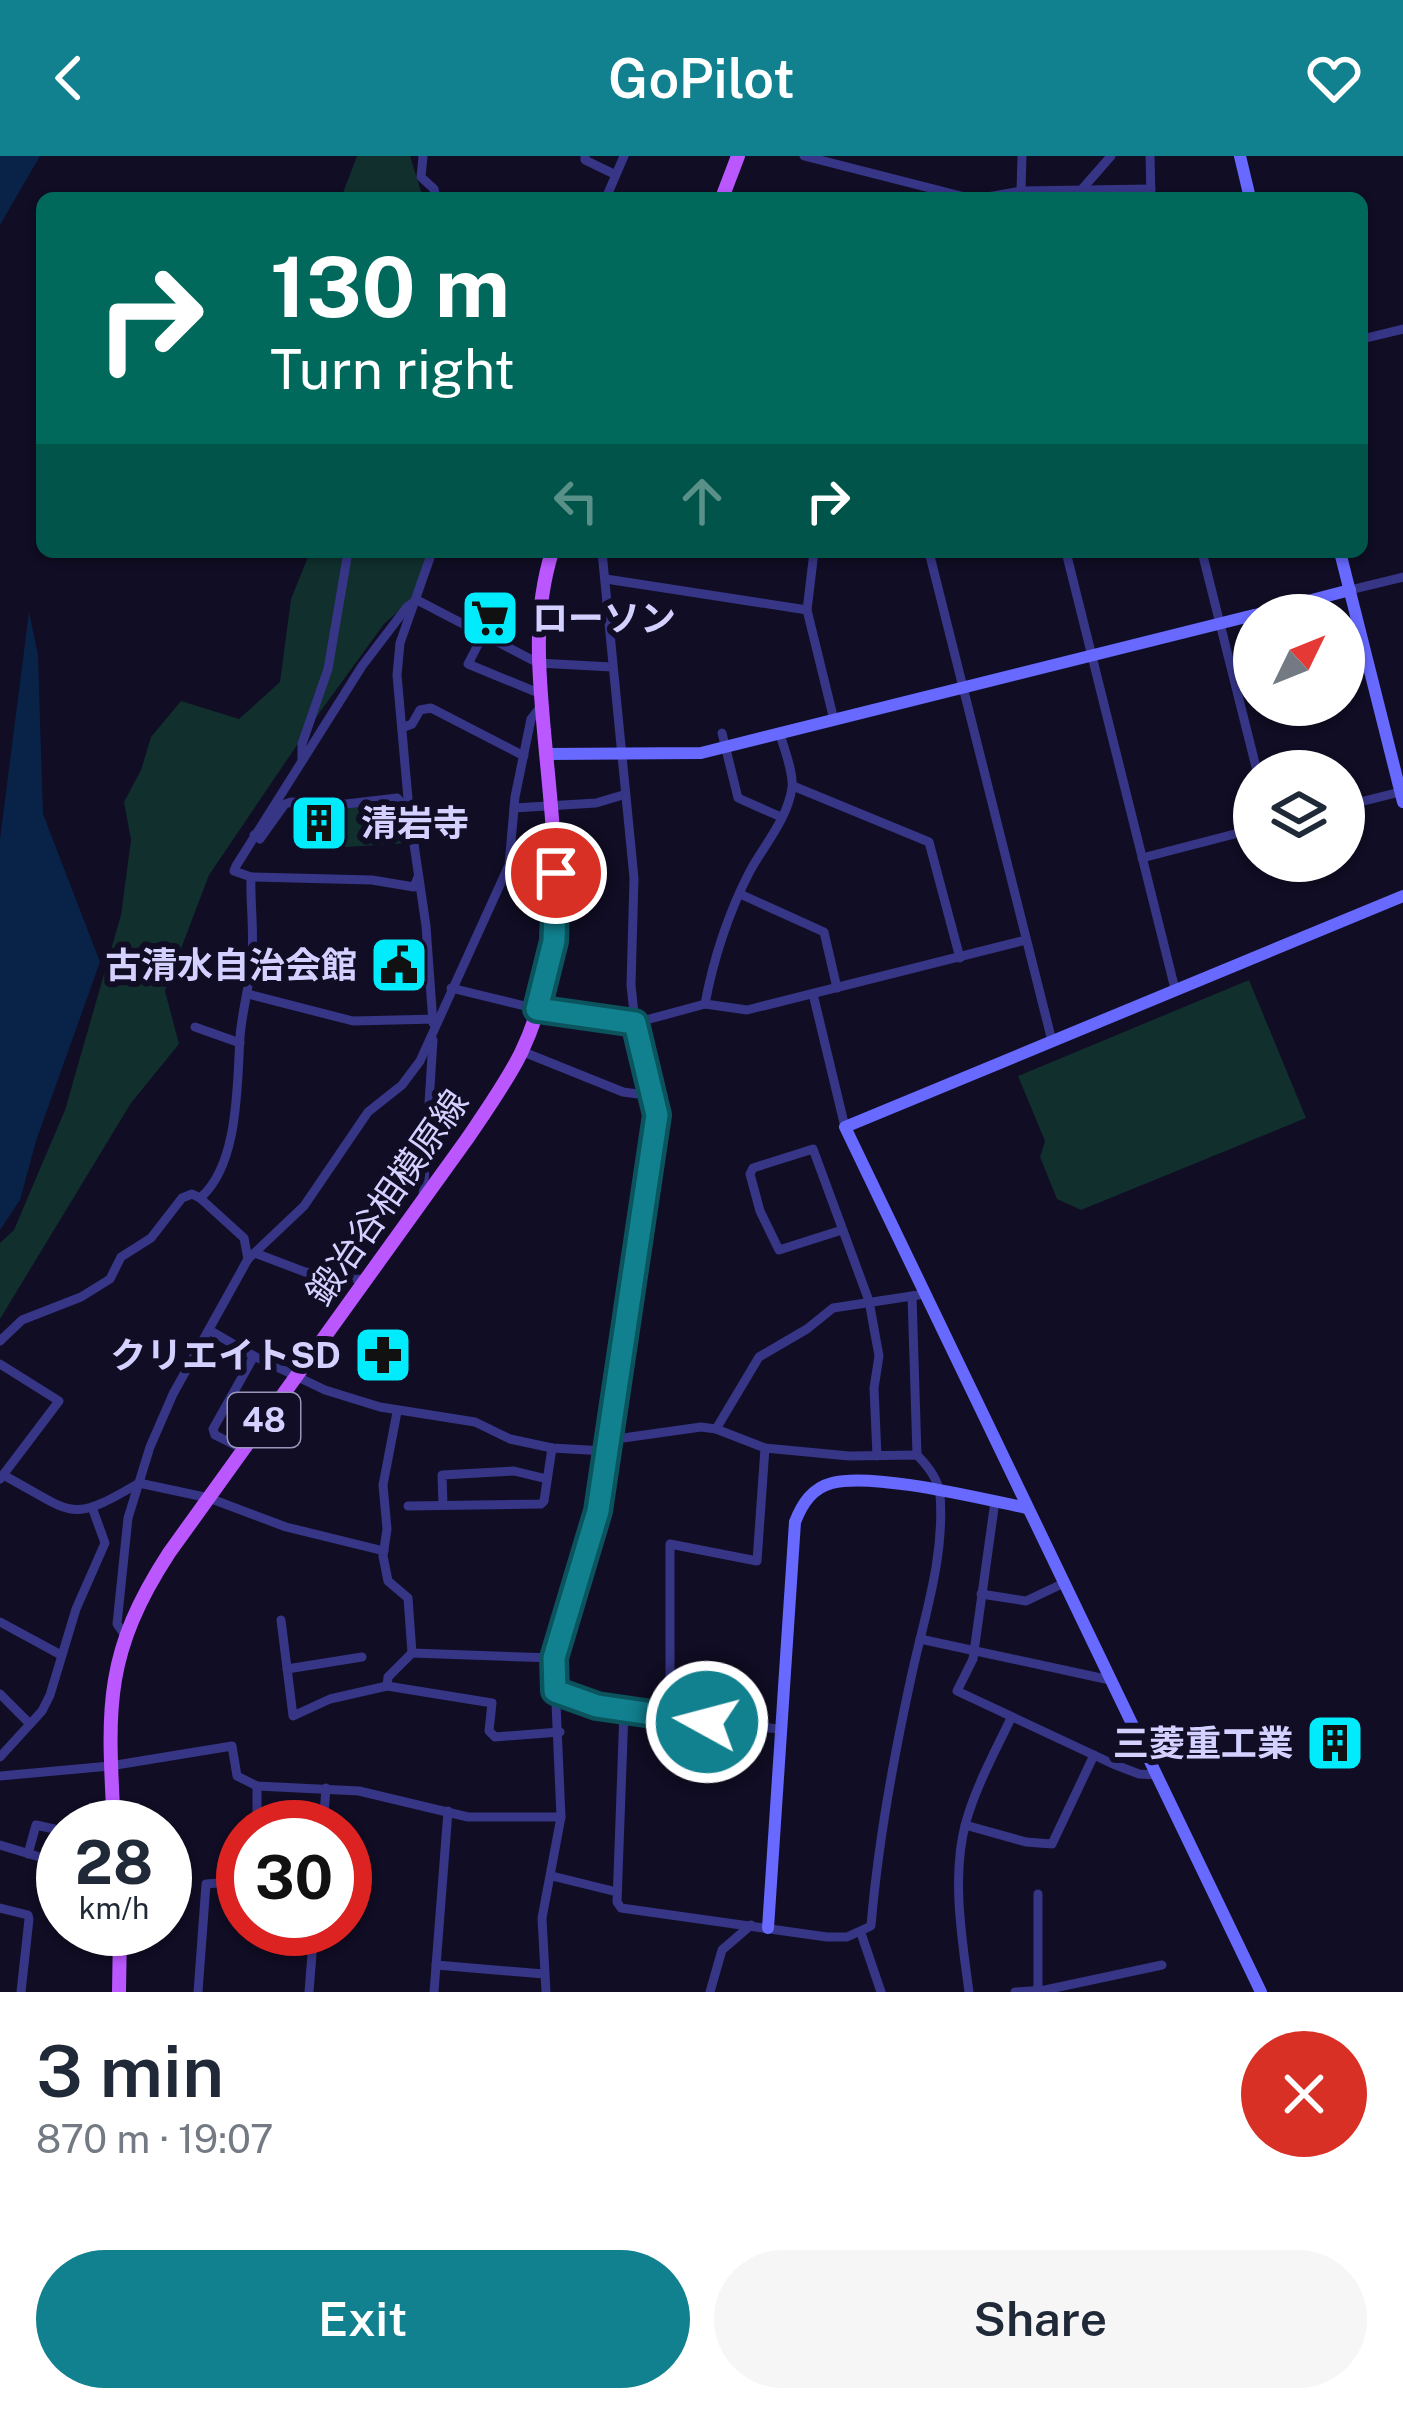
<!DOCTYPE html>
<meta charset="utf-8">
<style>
:root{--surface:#fff;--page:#f6f6f7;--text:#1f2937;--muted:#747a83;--accent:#11808f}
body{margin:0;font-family:"Public Sans","Noto Sans JP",sans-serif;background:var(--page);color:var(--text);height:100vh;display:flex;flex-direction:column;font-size:45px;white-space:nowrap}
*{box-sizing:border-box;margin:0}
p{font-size:39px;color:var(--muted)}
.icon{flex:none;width:66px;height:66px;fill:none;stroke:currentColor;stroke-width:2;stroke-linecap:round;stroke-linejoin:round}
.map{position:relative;height:1836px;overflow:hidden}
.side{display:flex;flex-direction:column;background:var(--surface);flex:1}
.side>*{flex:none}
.top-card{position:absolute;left:36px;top:36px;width:1332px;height:366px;border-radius:18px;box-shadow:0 3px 9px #0004;background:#00695c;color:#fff;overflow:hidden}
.needle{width:78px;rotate:47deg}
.buttons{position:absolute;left:1233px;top:438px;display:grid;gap:24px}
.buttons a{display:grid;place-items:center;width:132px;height:132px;border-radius:50%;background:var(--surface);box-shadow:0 3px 9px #0004;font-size:60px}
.speed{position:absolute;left:36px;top:1644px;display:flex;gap:24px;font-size:60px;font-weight:700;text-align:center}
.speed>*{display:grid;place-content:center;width:156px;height:156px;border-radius:50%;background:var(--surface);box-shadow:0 3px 9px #0004;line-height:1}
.speed small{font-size:30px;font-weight:400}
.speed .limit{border:18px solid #d22;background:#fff;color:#111}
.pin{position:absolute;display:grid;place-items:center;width:102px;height:102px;color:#fff;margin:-51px;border:6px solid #fff;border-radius:50%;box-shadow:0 3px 12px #0007}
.me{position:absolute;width:132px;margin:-66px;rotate:277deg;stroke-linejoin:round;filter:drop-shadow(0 0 9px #0008)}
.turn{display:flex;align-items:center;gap:42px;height:252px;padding:0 36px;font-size:54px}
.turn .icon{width:156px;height:156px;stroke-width:2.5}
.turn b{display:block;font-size:84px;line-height:102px}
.lanes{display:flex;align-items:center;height:114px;padding:0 36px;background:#0003;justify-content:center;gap:60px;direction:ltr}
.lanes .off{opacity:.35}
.round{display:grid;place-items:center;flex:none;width:126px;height:126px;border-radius:63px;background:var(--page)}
.summary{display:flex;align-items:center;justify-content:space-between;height:204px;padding:0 36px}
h1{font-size:72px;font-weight:600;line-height:90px}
.primary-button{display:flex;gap:24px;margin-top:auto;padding:24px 36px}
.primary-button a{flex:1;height:138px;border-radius:72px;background:var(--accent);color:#fff;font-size:48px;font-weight:600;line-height:138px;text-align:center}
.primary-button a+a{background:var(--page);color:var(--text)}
header{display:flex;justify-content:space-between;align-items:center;height:156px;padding:0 36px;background:var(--accent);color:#fff;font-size:54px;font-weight:600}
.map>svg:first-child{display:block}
</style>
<header><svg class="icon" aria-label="back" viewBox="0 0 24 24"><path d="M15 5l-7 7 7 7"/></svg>GoPilot<svg class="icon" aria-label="heart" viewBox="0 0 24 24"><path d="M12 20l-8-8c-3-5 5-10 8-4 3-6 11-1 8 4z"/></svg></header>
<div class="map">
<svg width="1403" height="1836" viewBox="0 0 1403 1836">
<rect width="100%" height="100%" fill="#100d24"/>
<!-- green -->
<g fill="#102f2d">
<path d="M 357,0 L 410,0 L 423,42 L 341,42 Z"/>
<path d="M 310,396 L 428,396 L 413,442 L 384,468 L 312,567 L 209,719 L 165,835 L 179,888 L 131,947 L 0,1163 L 0,1087 L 14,1074 L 65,954 L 121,759 L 131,684 L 124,646 L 141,614 L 151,581 L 181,545 L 239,563 L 280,526 L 291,443 Z"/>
<path d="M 394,645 L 407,659 L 410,687 L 345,691 L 341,650 Z"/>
<path d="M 1249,824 L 1306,962 L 1081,1054 L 1057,1043 L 1040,1001 L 1045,985 L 1018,920 Z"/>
</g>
<!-- water -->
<g fill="#092247">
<path d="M 0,0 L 40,0 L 0,69 Z"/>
<path d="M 29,456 L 38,499 L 43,658 L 100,806 L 36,985 L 20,1044 L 0,1074 L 0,683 Z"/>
</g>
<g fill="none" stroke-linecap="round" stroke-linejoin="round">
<!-- street -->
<g stroke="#363586" stroke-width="9">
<path d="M 423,0 L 421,21 L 434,33 L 436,42"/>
<path d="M 585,0 L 585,4 L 614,18"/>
<path d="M 804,0 L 969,42"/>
<path d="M 1150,0 L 1151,42"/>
<path d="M 1083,32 L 1111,0"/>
<path d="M 1021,35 L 1022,0"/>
<path d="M 606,42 L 624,0"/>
<path d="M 982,42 L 1021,35 L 1151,33"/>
<path d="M 1362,183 L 1403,173"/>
<path d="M 432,396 L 400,487 L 397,519 L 409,654 L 426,770 L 433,867"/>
<path d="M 814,396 L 807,454 L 834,564"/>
<path d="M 929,396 L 1052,885"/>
<path d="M 1066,396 L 1175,833"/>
<path d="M 1202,396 L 1257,615"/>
<path d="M 606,423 L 807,454"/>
<path d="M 1350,434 L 1403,421"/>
<path d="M 417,444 L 538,507 L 612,511"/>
<path d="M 483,479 L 468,508 L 541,538"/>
<path d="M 402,572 L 412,568 L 420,554 L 431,552 L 524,600"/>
<path d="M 722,577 L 738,642 L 781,661"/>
<path d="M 302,604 L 302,588 L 328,513 L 348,396"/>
<path d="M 793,630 L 929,686 L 960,802"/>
<path d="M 1344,650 L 1400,636"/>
<path d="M 514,652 L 596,647 L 623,639"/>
<path d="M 254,679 L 260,683 L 285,648 L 291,646 L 346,648 L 397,642 L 409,654"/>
<path d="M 1142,702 L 1254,673"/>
<path d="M 251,721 L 372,724 L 414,731 L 418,721"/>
<path d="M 740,738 L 824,776 L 837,832"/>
<path d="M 451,832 L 537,853 L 635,867 L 705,848 L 747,854 L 1026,784"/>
<path d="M 248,838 L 353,865 L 437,863"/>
<path d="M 813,838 L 845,971"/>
<path d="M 705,848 C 713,804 729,755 750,715 C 764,689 787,664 792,632 C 794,617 784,593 780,578"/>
<path d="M 195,871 L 240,887"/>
<path d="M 521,895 L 623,936 L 653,940"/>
<path d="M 423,1041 L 433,884"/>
<path d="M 200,1042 L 244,1082 L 248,1103"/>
<path d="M 842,1074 L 779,1094 L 760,1055 L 750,1018 L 753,1012 L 813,993 L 869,1145 L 879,1200 L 874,1232 L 877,1300"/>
<path d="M 255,1097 L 305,1116 L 365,1124"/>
<path d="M 912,1140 L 917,1299"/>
<path d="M 209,1174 L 254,1200 L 325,1234 L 380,1251 L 475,1266 L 510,1283 L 552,1292 L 605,1295"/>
<path d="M 0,1185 L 22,1164 L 81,1141 L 110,1123 L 121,1101 L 151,1082 L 182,1042 L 192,1038 L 200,1042 C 239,1009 237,928 240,881 C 242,853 251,826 252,797 C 254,772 250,746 251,721 L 234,715 L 236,710 L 362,510 L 407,451 L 417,444"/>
<path d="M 0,1208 L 59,1245 L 0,1323"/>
<path d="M 397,1256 L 383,1329 L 387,1373 L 383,1400 L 388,1425 L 408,1442 L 412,1497"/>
<path d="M 609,1284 L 701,1271 L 716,1273 L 759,1201 L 807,1173 L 833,1152 L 925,1138"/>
<path d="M 243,1293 L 215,1279 L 213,1273 L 254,1200"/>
<path d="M 5,1320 C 74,1357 68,1369 139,1327 L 209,1342 L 286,1371 L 384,1395"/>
<path d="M 995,1345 L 973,1503 L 957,1535 L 1113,1608 L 1139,1618 L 1157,1619"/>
<path d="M 443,1349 L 442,1319 L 514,1315 L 547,1323"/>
<path d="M 408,1350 L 541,1348 L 544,1345 L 552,1292"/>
<path d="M 981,1438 L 1026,1445 L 1064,1427"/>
<path d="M 281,1464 L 293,1560 L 330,1543 L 387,1530 L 492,1547 L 489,1575 L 495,1581 L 560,1576"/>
<path d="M 0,1466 L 61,1499"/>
<path d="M 125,1479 L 117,1468 L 128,1362 L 150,1291 L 173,1238 L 248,1103 L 304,1050 L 368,956 L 402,929 L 420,905 L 509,709 L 515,641 L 531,563 L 542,549"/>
<path d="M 920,1483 L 1110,1524"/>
<path d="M 287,1513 L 362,1501"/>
<path d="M 387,1530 L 388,1521 L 412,1497 L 554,1502"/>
<path d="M 555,1535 C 629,1561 704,1566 782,1573"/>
<path d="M 0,1538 L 30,1568"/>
<path d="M 624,1555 L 617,1746 L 621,1752 L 827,1781 L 847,1781 L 871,1770 C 878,1686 893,1604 911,1522 C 924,1461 945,1402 940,1338 C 938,1323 928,1310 917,1299 L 849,1300 L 765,1292 L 716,1273"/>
<path d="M 670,1563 L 670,1388 L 757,1405 L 765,1292"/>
<path d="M 0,1601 L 42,1555 L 50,1539 L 76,1453 L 105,1387 L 93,1354"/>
<path d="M 0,1620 L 110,1610 L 232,1590 L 237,1620 L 257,1630 L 359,1635 L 468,1661 L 561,1661"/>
<path d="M 257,1630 L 257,1671"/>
<path d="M 965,1669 L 1026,1686 L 1052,1688 L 1094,1599"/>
<path d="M 323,1671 L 326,1632"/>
<path d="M 0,1689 L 63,1708"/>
<path d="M 28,1698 L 36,1669 L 63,1675"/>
<path d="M 552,1720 L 617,1736"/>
<path d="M 1038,1738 L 1038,1834"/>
<path d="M 0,1752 L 28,1759 L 29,1763 L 21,1836"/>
<path d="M 861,1777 L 881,1836"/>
<path d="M 436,1809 L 544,1818"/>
<path d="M 198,1836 L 206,1728 L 243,1725"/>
<path d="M 309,1836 L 314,1773"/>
<path d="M 434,1836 L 448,1655"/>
<path d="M 546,1836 L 542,1762 L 561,1661 L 554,1502 L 595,1370 L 657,959 L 635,867 L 631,829 L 634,722 L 602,396"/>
<path d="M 710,1836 L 722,1794 L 751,1769"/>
<path d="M 969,1836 C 962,1783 951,1719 966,1666 C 976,1630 995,1596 1011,1562"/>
<path d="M 1015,1836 L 1045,1834 L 1162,1809"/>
</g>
<!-- secondary -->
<g stroke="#6769ff" stroke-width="12">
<path d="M 1240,0 L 1250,42"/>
<path d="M 1340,396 L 1403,646"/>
<path d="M 1255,459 L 1350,434"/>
<path d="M 547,598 L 701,597 L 1254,459"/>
<path d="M 768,1772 L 795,1366 C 802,1348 812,1332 832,1327 C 874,1316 982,1343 1027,1352"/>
<path d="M 1261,1836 L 845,971 L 1403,740"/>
</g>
<!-- primary -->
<g stroke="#bb57ff" stroke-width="14">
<path d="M 722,42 L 738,0"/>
<path d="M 114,1671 C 108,1555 102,1500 169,1397 L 467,983 C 486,955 506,927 521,897 C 567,801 556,699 546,597 C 540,529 531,463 552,396"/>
<path d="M 119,1836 L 120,1773"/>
</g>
</g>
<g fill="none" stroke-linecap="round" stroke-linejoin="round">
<defs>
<path id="route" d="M 556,717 L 554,785 L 537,853 L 635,867 L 657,959 L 598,1355 L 554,1502 L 555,1535 L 597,1550 L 707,1566"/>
</defs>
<!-- route casing -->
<use href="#route" stroke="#0b535d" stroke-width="30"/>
<!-- route -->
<use href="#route" stroke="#11808f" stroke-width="21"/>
</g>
<!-- icons -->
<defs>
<symbol id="supermarket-square" viewBox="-11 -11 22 22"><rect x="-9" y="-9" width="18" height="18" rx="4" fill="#00ebfb" stroke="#100d24"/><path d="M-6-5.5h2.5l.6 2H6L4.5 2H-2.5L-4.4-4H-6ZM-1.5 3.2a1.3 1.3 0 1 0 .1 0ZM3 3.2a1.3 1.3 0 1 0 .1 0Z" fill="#111"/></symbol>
<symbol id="building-square" viewBox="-11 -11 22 22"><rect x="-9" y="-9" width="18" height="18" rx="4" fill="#00ebfb" stroke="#100d24"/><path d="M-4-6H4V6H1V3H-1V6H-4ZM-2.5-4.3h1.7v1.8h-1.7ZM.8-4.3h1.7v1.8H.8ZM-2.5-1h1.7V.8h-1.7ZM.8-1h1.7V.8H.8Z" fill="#111"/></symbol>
<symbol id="civic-square" viewBox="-11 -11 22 22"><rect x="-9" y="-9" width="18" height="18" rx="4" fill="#00ebfb" stroke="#100d24"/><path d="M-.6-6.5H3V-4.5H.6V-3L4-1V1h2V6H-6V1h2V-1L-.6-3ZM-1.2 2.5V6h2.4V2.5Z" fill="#111"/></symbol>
<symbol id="pharmacy-square" viewBox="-11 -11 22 22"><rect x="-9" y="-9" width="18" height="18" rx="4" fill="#00ebfb" stroke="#100d24"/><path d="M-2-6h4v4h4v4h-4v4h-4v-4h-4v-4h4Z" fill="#111"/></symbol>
</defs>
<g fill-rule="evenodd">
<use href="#supermarket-square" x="457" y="429" width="66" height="66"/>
<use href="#building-square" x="286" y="634" width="66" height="66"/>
<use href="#civic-square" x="366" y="776" width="66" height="66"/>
<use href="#pharmacy-square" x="350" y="1166" width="66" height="66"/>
<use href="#building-square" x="1302" y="1554" width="66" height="66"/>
</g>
<g text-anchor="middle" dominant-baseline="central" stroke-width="12" stroke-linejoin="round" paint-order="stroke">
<!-- shield labels -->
<rect fill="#100d24" stroke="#9996bd" stroke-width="3" x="228" y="1237" width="72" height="54" rx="9"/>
<g font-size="33" font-weight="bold" fill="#d4d0ff">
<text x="264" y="1264">48</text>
</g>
<!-- poi labels -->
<g font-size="36" font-weight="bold" fill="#d4d0ff" stroke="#100d24" text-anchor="end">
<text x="532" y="462" text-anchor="start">ローソン</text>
<text x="361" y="667" text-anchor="start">清岩寺</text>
<text x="357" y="809">古清水自治会館</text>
<text x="341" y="1199">クリエイトSD</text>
<text x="1293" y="1587">三菱重工業</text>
</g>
<!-- street labels -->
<g font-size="36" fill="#d4d0ff" stroke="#100d24">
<text transform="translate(387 1041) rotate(-55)">鍛冶谷相模原線</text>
</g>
</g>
</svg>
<div class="buttons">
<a><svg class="needle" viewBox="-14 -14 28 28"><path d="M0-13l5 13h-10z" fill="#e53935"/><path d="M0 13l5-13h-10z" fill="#747a83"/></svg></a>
<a><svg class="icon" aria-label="layers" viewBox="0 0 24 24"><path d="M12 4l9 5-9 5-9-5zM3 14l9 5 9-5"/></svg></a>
</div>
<div class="speed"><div>28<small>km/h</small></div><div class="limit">30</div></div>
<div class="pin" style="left:556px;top:717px;background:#d93025"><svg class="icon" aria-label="arrive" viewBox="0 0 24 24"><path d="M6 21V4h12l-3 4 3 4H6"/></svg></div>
<svg class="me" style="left:707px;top:1566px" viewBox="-20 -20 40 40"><circle r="17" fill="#11808f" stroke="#fff" stroke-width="3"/><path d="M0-11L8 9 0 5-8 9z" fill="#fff"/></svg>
<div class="top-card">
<div class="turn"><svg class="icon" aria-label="right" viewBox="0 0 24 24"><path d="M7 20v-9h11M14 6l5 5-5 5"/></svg><div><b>130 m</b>Turn right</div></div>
<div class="lanes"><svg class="icon off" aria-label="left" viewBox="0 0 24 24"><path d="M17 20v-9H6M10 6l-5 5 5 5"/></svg><svg class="icon off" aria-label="ahead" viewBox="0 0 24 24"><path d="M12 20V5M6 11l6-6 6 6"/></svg><svg class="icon" aria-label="right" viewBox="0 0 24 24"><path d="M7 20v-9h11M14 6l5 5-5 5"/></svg></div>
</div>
</div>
<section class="side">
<div class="summary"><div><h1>3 min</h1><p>870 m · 19:07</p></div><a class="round" style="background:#d93025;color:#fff"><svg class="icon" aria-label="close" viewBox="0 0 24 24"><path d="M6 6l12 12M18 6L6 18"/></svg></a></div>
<div class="primary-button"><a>Exit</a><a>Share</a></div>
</section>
